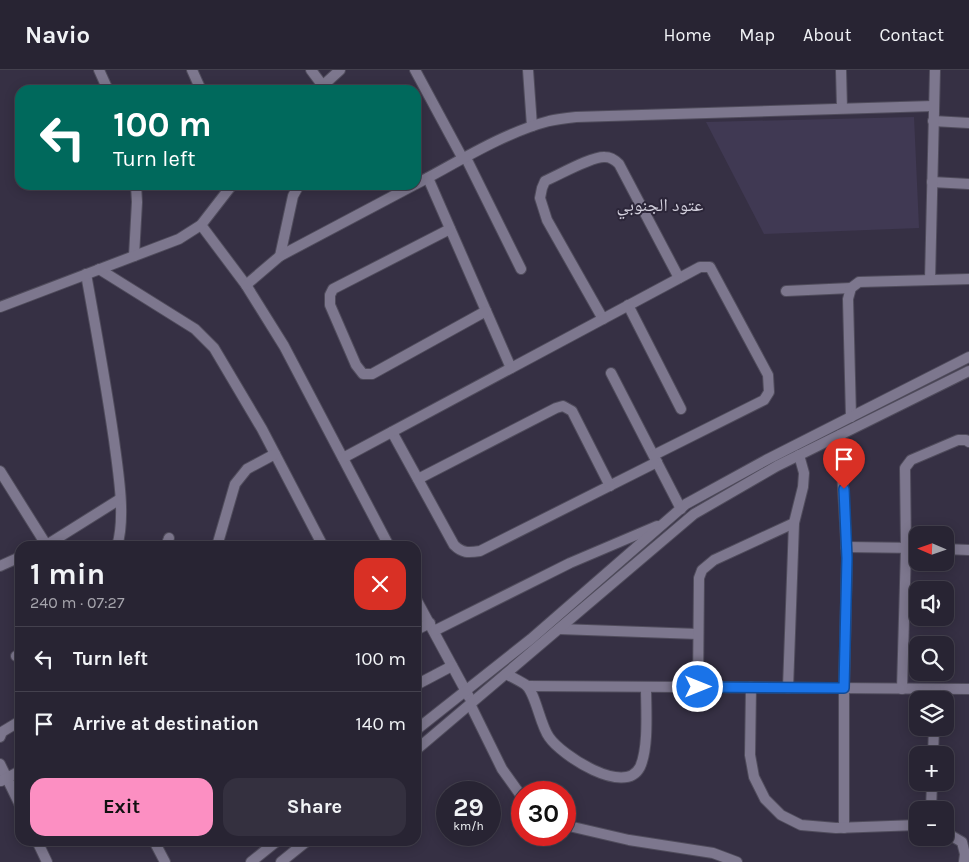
<!DOCTYPE html>
<meta charset="utf-8">
<style>
:root{--surface:#282433;--page:#34303f;--text:#f1f3f6;--muted:#a5a4ac;--line:#44414e;--accent:#fc8fc2}
body{margin:0;font-family:Karla,"Noto Naskh Arabic",sans-serif;background:var(--page);color:var(--text);height:100vh;display:flex;flex-direction:column;font-size:19px;white-space:nowrap}
*{box-sizing:border-box;margin:0}
p{font-size:16px;color:var(--muted)}
.icon{flex:none;width:28px;height:28px;fill:none;stroke:currentColor;stroke-width:2;stroke-linecap:round;stroke-linejoin:round}
.map{position:relative;flex:1;overflow:hidden}
.side{position:absolute;left:15px;top:471px;width:406px;height:305px;display:flex;flex-direction:column;background:var(--surface);border-radius:15px;box-shadow:0 2px 12px #0003,0 0 0 1px var(--line)}
.side>*{flex:none}
.hud{position:absolute;left:15px;top:15px;width:406px;height:105px;border-radius:15px;box-shadow:0 2px 12px #0003,0 0 0 1px var(--line);background:#00695c;color:#fff;overflow:hidden}
.needle{width:32px;rotate:272deg}
.controls{position:absolute;left:909px;top:456px;display:grid;gap:10px}
.controls a{display:grid;place-items:center;width:45px;height:45px;border-radius:10px;background:var(--surface);box-shadow:0 2px 12px #0003,0 0 0 1px var(--line);font-size:25px}
.speed{position:absolute;left:436px;top:711px;display:flex;gap:10px;font-size:25px;font-weight:700;text-align:center}
.speed>*{display:grid;place-content:center;width:65px;height:65px;border-radius:50%;background:var(--surface);box-shadow:0 2px 12px #0003,0 0 0 1px var(--line);line-height:1}
.speed small{font-size:12px;font-weight:400}
.speed .limit{border:8px solid #d22;background:#fff;color:#111}
.pin{position:absolute;display:grid;place-items:center;width:42px;height:42px;color:#fff;margin:-51px -21px;border-radius:50% 50% 50% 0;rotate:-45deg;box-shadow:0 0 5px #0007}
.pin .icon{rotate:45deg}
.me{position:absolute;width:55px;margin:-28px;rotate:90deg;stroke-linejoin:round;filter:drop-shadow(0 0 4px #0008)}
.turn{display:flex;align-items:center;gap:18px;height:105px;padding:0 15px;font-size:22px}
.turn .icon{width:65px;height:65px;stroke-width:2.5}
.turn b{display:block;font-size:35px;line-height:42px}
.round{display:grid;place-items:center;flex:none;width:52px;height:52px;border-radius:15px;background:var(--page)}
.head{display:flex;align-items:center;justify-content:space-between;height:85px;padding:0 15px}
h1{font-size:30px;font-weight:700;line-height:38px}
.cta{display:flex;gap:10px;margin-top:auto;padding:10px 15px}
.cta a{flex:1;height:58px;border-radius:15px;background:var(--accent);color:#111;font-size:20px;font-weight:700;line-height:58px;text-align:center}
.cta a+a{background:var(--page);color:var(--text)}
ul{padding:0;list-style:none}
li{display:flex;align-items:center;gap:15px;height:65px;padding:0 15px;border-top:1px solid var(--line)}
li div{flex:1}
li b{display:block;font-size:19px}
li em{font-style:normal}
header{display:flex;align-items:center;gap:30px;box-sizing:border-box;height:70px;padding:0 25px;background:var(--surface);border-bottom:1px solid var(--line)}
header strong{font-size:24px}
nav{display:flex;gap:28px;margin-inline-start:auto;font-size:18px}
.map>svg:first-child{display:block}
</style>
<header>
<strong>Navio</strong>
<nav><a>Home</a><a>Map</a><a>About</a><a>Contact</a></nav>
</header>
<div class="map">
<svg width="969" height="792" viewBox="0 0 969 792">
<rect width="100%" height="100%" fill="#363044"/>
<!-- built -->
<path fill="#403953" d="M 914,47 L 919,158 L 764,164 L 706,52 Z"/>
<g fill="none" stroke-linecap="round" stroke-linejoin="round">
<defs>
<g id="minor">
<path d="M 99,0 L 108,20"/>
<path d="M 192,0 L 201,20"/>
<path d="M 311,0 L 323,16"/>
<path d="M 415,0 L 463,89"/>
<path d="M 528,0 L 532,56"/>
<path d="M 841,0 L 842,38"/>
<path d="M 318,20 L 340,0"/>
<path d="M 933,51 L 969,53"/>
<path d="M 466,88 L 521,199"/>
<path d="M 428,108 L 511,298"/>
<path d="M 932,112 L 969,114"/>
<path d="M 416,114 C 458,92 503,63 549,51 C 558,49 567,48 576,47 L 933,36"/>
<path d="M 201,155 L 246,215 L 284,276 L 389,476"/>
<path d="M 450,159 L 333,219 L 330,225 L 330,235 L 356,295 L 363,304 L 372,304 L 486,241"/>
<path d="M 134,186 L 137,132 L 136,115"/>
<path d="M 280,186 L 293,126 L 299,115"/>
<path d="M 99,199 L 195,259 L 214,278 L 262,359 L 323,476"/>
<path d="M 86,204 C 96,259 106,314 114,370 C 118,401 126,447 117,476"/>
<path d="M 930,210 L 935,0"/>
<path d="M 246,215 L 280,186 L 414,115"/>
<path d="M 786,221 L 851,218"/>
<path d="M 628,235 L 681,339"/>
<path d="M 0,237 L 179,169 L 201,155 L 232,115"/>
<path d="M 603,249 L 547,150 L 540,128 L 542,118 L 545,111 C 559,105 592,86 605,87 C 610,87 615,90 619,94 L 679,208"/>
<path d="M 611,303 L 681,439"/>
<path d="M 851,347 L 848,229 L 851,218 L 859,212 L 969,209"/>
<path d="M 392,362 L 454,475 C 462,483 468,483 480,481 L 657,392"/>
<path d="M 840,365 L 847,488 L 844,618 L 844,758"/>
<path d="M 343,388 L 700,197 L 710,197 L 768,305 L 769,322 L 764,330 L 654,385"/>
<path d="M 0,401 L 47,476"/>
<path d="M 418,409 L 556,338 L 563,336 L 572,341 L 610,416"/>
<path d="M 45,476 L 120,429"/>
<path d="M 166,476 L 169,468"/>
<path d="M 217,476 L 235,414 L 247,399 L 275,384"/>
<path d="M 846,477 L 918,478"/>
<path d="M 945,479 L 969,480"/>
<path d="M 0,496 L 20,487"/>
<path d="M 416,529 L 469,627"/>
<path d="M 559,559 L 698,564"/>
<path d="M 416,560 L 430,553"/>
<path d="M 434,561 L 570,493 L 657,456"/>
<path d="M 16,586 L 20,584"/>
<path d="M 506,604 C 512,607 520,611 526,615 C 536,624 540,655 549,667 C 561,685 625,727 640,697 C 649,678 646,638 646,617"/>
<path d="M 416,615 L 452,596"/>
<path d="M 527,616 L 969,619"/>
<path d="M 698,617 L 699,508 L 702,500 L 714,490 L 794,453"/>
<path d="M 751,617 L 750,685 L 754,707 L 765,729 L 781,745 L 801,755 L 836,758 L 918,755"/>
<path d="M 788,618 L 794,453 L 803,417 L 804,403 L 799,385"/>
<path d="M 902,619 L 906,478 L 905,398 L 911,390 L 958,370 L 966,370 L 969,372"/>
<path d="M 935,630 L 936,619"/>
<path d="M 470,634 L 502,699 L 522,727"/>
<path d="M 416,660 L 531,569 L 686,434 L 768,389 L 969,287"/>
<path d="M 0,667 L 2,662 L 20,651"/>
<path d="M 416,680 L 694,444 L 777,396 L 969,301"/>
<path d="M 933,685 L 934,658"/>
<path d="M 0,694 L 20,735"/>
<path d="M 1,711 L 20,701"/>
<path d="M 931,740 L 932,712"/>
<path d="M 565,753 L 573,757 L 629,770 L 713,783 L 737,792"/>
<path d="M 945,762 L 962,772 L 965,784 L 964,792"/>
<path d="M 37,771 L 47,792"/>
<path d="M 154,771 L 165,792"/>
<path d="M 251,792 L 277,771"/>
<path d="M 281,792 L 307,771"/>
</g>
</defs>
<!-- minor casing -->
<use href="#minor" stroke="#504c5c" stroke-width="12"/>
<!-- minor -->
<use href="#minor" stroke="#7d778e" stroke-width="10"/>
</g>
<g fill="none" stroke-linecap="round" stroke-linejoin="round">
<defs>
<path id="route" d="M 698,617 L 844,618 L 847,488 L 844,419"/>
</defs>
<!-- route casing -->
<use href="#route" stroke="#114b97" stroke-width="12"/>
<!-- route -->
<use href="#route" stroke="#1a73e8" stroke-width="9"/>
</g>
<g text-anchor="middle" dominant-baseline="central" stroke-width="4" stroke-linejoin="round" paint-order="stroke">
<!-- neighbourhood labels -->
<g font-size="18" fill="#d4d1de" stroke="#2c2639">
<text x="660" y="135">عتود الجنوبي</text>
</g>
</g>
</svg>
<div class="controls">
<a><svg class="needle" viewBox="-14 -14 28 28"><path d="M0-13l5 13h-10z" fill="#e53935"/><path d="M0 13l5-13h-10z" fill="#a5a4ac"/></svg></a>
<a><svg class="icon" aria-label="sound" viewBox="0 0 24 24"><path d="M4 9h4l5-4v14l-5-4H4zM17 9q2 3 0 6"/></svg></a>
<a><svg class="icon" aria-label="search" viewBox="0 0 24 24"><circle cx="10" cy="10" r="6"/><path d="M15 15l6 6"/></svg></a>
<a><svg class="icon" aria-label="layers" viewBox="0 0 24 24"><path d="M12 4l9 5-9 5-9-5zM3 14l9 5 9-5"/></svg></a>
<a>+</a>
<a>−</a>
</div>
<div class="speed"><div>29<small>km/h</small></div><div class="limit">30</div></div>
<div class="pin" style="left:844px;top:419px;background:#d93025"><svg class="icon" aria-label="arrive" viewBox="0 0 24 24"><path d="M6 21V4h12l-3 4 3 4H6"/></svg></div>
<svg class="me" style="left:698px;top:617px" viewBox="-20 -20 40 40"><circle r="17" fill="#1a73e8" stroke="#fff" stroke-width="3"/><path d="M0-11L8 9 0 5-8 9z" fill="#fff"/></svg>
<div class="hud">
<div class="turn"><svg class="icon" aria-label="left" viewBox="0 0 24 24"><path d="M17 20v-9H6M10 6l-5 5 5 5"/></svg><div><b>100 m</b>Turn left</div></div>
</div>
<section class="side">
<div class="head"><div><h1>1 min</h1><p>240 m · 07:27</p></div><a class="round" style="background:#d93025;color:#fff"><svg class="icon" aria-label="close" viewBox="0 0 24 24"><path d="M6 6l12 12M18 6L6 18"/></svg></a></div>
<ul>
<li><svg class="icon" aria-label="left" viewBox="0 0 24 24"><path d="M17 20v-9H6M10 6l-5 5 5 5"/></svg><div><b>Turn left</b></div><em>100 m</em></li>
<li><svg class="icon" aria-label="arrive" viewBox="0 0 24 24"><path d="M6 21V4h12l-3 4 3 4H6"/></svg><div><b>Arrive at destination</b></div><em>140 m</em></li>
</ul>
<div class="cta"><a>Exit</a><a>Share</a></div>
</section>
</div>
